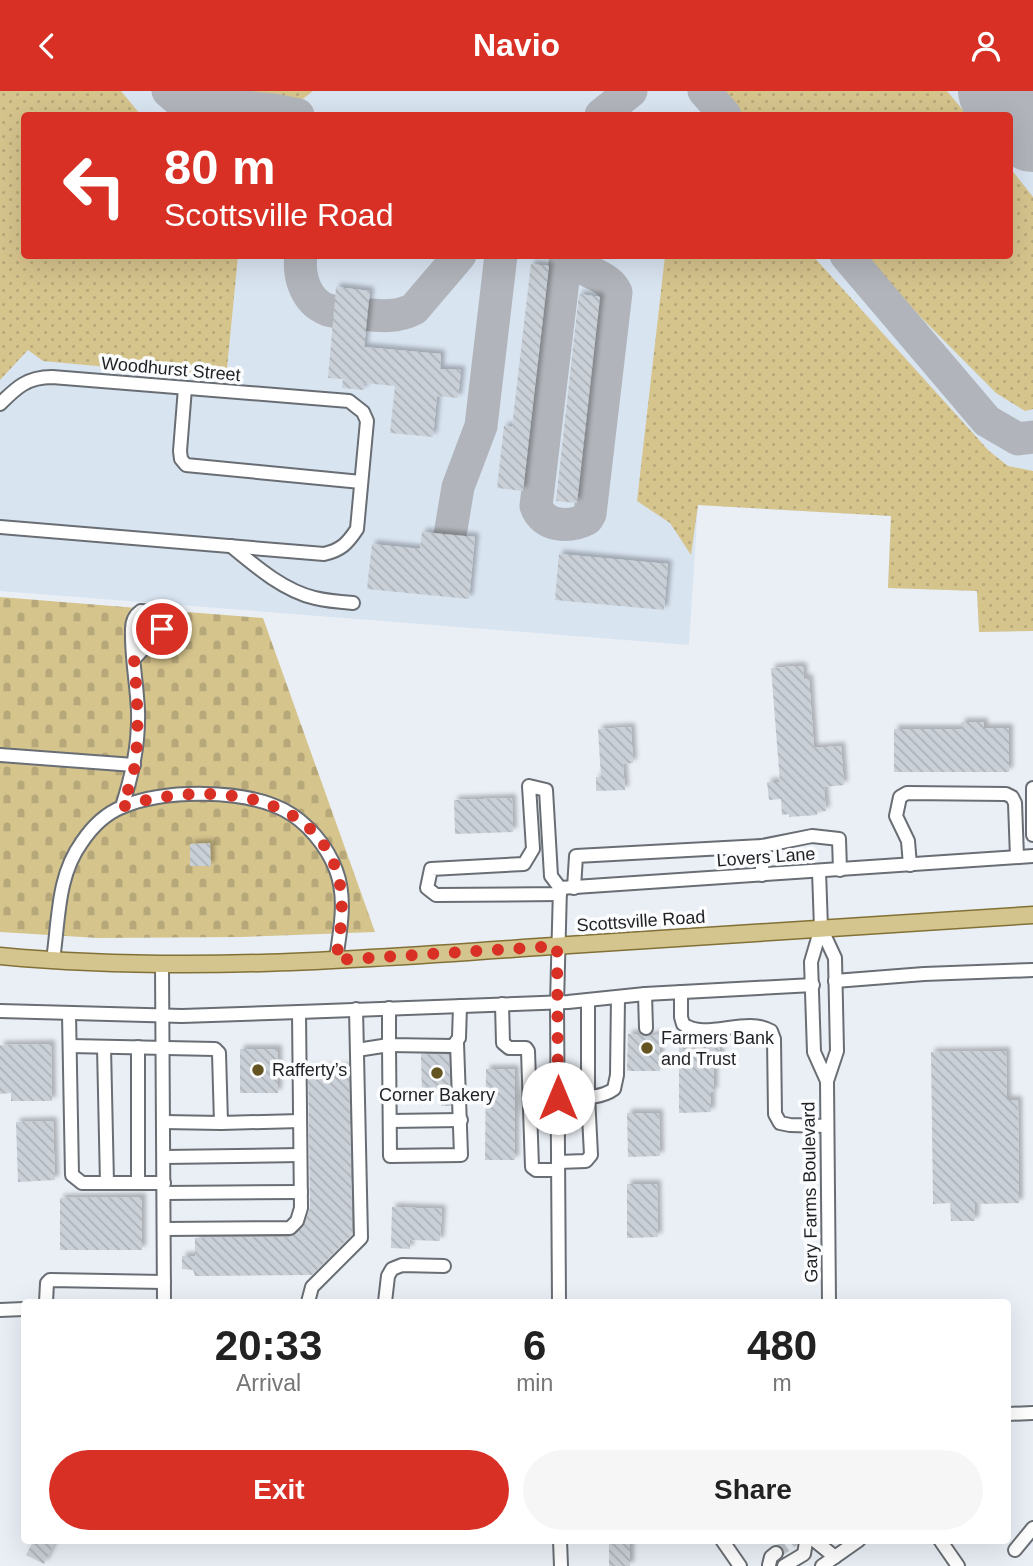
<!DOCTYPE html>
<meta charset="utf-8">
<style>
:root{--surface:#fff;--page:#f6f6f6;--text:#222;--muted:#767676;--accent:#d93025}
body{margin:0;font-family:Arial,sans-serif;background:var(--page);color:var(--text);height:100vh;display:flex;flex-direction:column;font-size:26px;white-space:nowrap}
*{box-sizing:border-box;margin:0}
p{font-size:23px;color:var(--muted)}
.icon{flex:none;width:38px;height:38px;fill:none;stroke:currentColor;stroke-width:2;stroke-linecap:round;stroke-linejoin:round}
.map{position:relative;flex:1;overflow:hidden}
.details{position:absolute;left:21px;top:1208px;width:990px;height:245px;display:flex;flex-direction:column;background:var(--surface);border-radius:7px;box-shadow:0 7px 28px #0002}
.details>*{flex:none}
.banner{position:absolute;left:21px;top:21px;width:992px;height:147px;border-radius:7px;box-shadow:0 7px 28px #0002;background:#d93025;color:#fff;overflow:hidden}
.pin{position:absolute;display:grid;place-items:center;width:60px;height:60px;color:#fff;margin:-30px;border:4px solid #fff;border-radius:50%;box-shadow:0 2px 7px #0007}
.me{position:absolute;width:77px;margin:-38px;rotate:0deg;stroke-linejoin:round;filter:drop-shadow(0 0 5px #0008)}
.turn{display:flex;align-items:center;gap:24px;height:147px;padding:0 28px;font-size:32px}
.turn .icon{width:91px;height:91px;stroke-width:2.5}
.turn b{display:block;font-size:49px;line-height:60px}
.eta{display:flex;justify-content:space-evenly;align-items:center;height:119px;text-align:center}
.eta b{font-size:42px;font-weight:700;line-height:49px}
.action{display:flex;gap:14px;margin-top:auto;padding:14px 28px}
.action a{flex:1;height:80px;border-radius:42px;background:var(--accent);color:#fff;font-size:28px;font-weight:700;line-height:80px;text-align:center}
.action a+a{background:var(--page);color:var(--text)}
header{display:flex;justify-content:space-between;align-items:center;height:91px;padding:0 28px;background:var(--accent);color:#fff;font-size:32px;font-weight:700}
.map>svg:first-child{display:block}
</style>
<header><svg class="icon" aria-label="back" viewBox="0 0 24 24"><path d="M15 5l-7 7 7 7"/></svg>Navio<svg class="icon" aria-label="person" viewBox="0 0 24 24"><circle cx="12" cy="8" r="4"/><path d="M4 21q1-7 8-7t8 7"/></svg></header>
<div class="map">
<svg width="1033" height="1475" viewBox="0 0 1033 1475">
<defs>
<pattern id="grass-dots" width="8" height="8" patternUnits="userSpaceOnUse" patternTransform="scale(1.75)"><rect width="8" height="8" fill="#d6c48d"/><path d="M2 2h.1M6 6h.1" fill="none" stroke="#b7a87a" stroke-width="1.8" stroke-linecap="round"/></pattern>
<pattern id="cemetery-stones" width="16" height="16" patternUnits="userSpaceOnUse" patternTransform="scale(1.75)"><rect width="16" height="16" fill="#d6c48d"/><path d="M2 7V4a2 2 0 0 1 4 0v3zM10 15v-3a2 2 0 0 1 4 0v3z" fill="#b7a87a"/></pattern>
<pattern id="building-back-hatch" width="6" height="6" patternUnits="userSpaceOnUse" patternTransform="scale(1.75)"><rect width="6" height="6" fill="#cad0d7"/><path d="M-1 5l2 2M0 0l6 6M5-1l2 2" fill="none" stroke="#adb2b8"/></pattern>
<filter id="shadow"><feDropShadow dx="4" dy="-4" stdDeviation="2" flood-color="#0004"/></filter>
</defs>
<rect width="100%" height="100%" fill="#eaeff6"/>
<!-- built -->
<path fill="#d9e4f1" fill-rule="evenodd" d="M 0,0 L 1033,0 L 1033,540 L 979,541 L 977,500 L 888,497 L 891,425 L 698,414 L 689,554 L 0,500 ZM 24,24 L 1010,24 L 1010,164 L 24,164 Z"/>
<!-- grass -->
<g fill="url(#grass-dots)">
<path d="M 0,0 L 121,0 L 140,23 L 159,24 L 24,24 L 24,164 L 238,165 L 227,277 L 215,286 L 43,270 L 28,259 L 0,289 Z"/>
<path d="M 213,0 L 313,0 L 299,11 Z"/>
<path d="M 724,0 L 947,0 L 967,24 L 743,24 Z"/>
<path d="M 1010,77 L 1033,106 L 1033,318 L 1025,320 L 996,302 L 860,165 L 1010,164 Z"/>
<path d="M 665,165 L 813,165 L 989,360 L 1008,375 L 1033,380 L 1033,540 L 979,541 L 977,500 L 888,497 L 891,425 L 698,414 L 691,464 L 670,432 L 637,410 Z"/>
</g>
<!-- cemetery -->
<path fill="url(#cemetery-stones)" d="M 0,506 L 263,527 L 375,841 L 242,846 L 98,847 L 0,841 Z"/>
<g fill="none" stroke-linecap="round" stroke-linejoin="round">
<!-- taxiway -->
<g stroke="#b1b5bb" stroke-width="33">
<path d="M 168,0 L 176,7 L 185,10 L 274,19 L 298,24"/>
<path d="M 704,0 L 725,24"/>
<path d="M 601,24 L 631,0"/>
<path d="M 301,164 C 298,186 306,211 328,219 C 337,222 351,221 361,223 C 380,225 397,227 414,218 L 460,164"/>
<path d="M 566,164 L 536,415 C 543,436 569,437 587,428 L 590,423 L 616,201 C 607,182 582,184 570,164"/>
<path d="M 846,164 L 987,330 L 1018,348 L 1033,346"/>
<path d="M 450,444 L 458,396 L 481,335 L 501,164"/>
</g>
<!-- runway -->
<path stroke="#b1b5bb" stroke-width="84" d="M 1000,0 L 1033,39"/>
</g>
<!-- building -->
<g fill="url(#building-back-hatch)" filter="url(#shadow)">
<path d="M 531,173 L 549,175 L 523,400 L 497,397 L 504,335 L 512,336 Z"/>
<path d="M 336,196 L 370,200 L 364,256 L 441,263 L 440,278 L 461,279 L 458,307 L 437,305 L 433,346 L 390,342 L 395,295 L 364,292 L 364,299 L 342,297 L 343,288 L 328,287 Z"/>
<path d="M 579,203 L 600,206 L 577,412 L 556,410 Z"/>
<path d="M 422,441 L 475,446 L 469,508 L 367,498 L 372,453 L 420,458 Z"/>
<path d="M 559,463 L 668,473 L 664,519 L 555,509 Z"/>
<path d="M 798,575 L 803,576 L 804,588 L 809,587 L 814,657 L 841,655 L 844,694 L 824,696 L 826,720 L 817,721 L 817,724 L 789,726 L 789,723 L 782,724 L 781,708 L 769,709 L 767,691 L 780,691 L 771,577 Z"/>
<path d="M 961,631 L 984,631 L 984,637 L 1009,637 L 1009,681 L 894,681 L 894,638 L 961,638 Z"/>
<path d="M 631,636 L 633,672 L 623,673 L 625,699 L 596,700 L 596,686 L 601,686 L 598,638 Z"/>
<path d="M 512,707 L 513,741 L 455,743 L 454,709 Z"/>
<path d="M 210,752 L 211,775 L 190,775 L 190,753 Z"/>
<path d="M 628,943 L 640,943 L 646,946 L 660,943 L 660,980 L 627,980 Z"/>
<path d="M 51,953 L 52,1010 L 11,1010 L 11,1002 L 0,1003 L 0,954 Z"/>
<path d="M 720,954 L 720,976 L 714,976 L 714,1001 L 711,1001 L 711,1021 L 679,1022 L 679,955 Z"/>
<rect x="240" y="958" width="38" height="44"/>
<path d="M 1006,960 L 1007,1009 L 1018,1009 L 1019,1112 L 975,1113 L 975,1130 L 951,1130 L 950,1112 L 933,1113 L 931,961 Z"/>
<path d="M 421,963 L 449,964 L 451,1015 L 441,1015 L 441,1004 L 422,1005 Z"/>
<path d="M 349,976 L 352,1143 L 312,1184 L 195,1185 L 193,1179 L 182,1178 L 182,1165 L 195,1165 L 195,1147 L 290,1146 L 303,1136 L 310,1117 L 308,977 Z"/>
<path d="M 486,978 L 515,978 L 515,1069 L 485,1069 Z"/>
<path d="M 627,1022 L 659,1022 L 660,1065 L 628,1066 Z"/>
<path d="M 53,1030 L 55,1089 L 18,1091 L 16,1031 Z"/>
<path d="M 627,1093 L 657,1093 L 658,1146 L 627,1147 Z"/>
<path d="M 142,1106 L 142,1159 L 60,1159 L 60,1107 Z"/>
<path d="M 392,1116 L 442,1118 L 440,1150 L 410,1149 L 410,1158 L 391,1157 Z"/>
<path d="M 34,1449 L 56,1449 L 44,1473 L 26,1464 Z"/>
<rect x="609" y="1451" width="21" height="24"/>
</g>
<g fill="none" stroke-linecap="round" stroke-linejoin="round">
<!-- minor-tunnel -->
<path stroke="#c1c6cc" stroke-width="12" stroke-dasharray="12 6" stroke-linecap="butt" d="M 776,1462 L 794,1449"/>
<defs>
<g id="minor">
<path d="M 185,297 L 180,360 L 181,368 L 186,374 L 361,391"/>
<path d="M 0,313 C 16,297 27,286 52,286 L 349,310 L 363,321 L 367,330 L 357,438 C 347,453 341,459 324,463 L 0,436"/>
<path d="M 231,455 C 255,475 284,500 315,507 C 327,510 340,511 353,512"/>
<path d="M 0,664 L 134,674"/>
<path d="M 1033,697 L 1033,744"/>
<path d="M 122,716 C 132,684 139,654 138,620 C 137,593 131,565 132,538 C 132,530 134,525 141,520 C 151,521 160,519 165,529 L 162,538 L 134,568"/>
<path d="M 762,755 L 762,784"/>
<path d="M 910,774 L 908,750 L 896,725 L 900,706 L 907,702 L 1006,703 L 1012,706 L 1015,712 L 1017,766"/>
<path d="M 819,780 L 821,837 L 811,871 L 814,961 L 827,990"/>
<path d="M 560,797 L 1033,765"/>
<path d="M 574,797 L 576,765 L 762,755 L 812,745 L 839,748 L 840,779"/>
<path d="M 560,803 L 436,804 L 427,797 L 431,778 L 524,773 L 533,758 L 529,695 L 546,699 L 551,785 L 560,797"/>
<path d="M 821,837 L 835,867 L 837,960 L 827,990 L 829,1211"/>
<path d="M 53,869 C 59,828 57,785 82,751 C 92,736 105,723 122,716 C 165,698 243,698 284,719 C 307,731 327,755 336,779 C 347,808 340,839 336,869"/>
<path d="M 162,873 L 164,1211"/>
<path d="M 835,890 L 924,883 L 1033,879"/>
<path d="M 681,901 L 681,926 L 683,933 C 705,950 746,925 771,940 L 774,948 L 775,1023 L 780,1032 L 790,1034 L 827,1035"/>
<path d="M 645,903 L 646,937"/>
<path d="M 502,913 L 503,952 L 509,957 L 526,957 L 528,960 L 532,1076 L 536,1079 L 558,1079"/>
<path d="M 389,917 L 389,954 L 453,955 L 459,947 L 460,915"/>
<path d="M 0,920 L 182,925 L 299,921 L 568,911 L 645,903 L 813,894"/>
<path d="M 69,923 L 72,1084 L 82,1092 L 164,1092"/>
<path d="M 70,955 L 215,958 L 219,962 L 221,1032 L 300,1030"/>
<path d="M 104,956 L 107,1092"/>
<path d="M 138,956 L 138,1092"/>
<path d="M 357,959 L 389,954 L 390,1065 L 461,1064 L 457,952"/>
<path d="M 558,1007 C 576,1006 599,1009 614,998 L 617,984 L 618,906"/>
<path d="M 390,1030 L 461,1029"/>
<path d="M 164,1031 L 221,1032"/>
<path d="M 164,1066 L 300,1064"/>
<path d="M 558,1071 L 586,1070 L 591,1064 L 588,1005 L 588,910"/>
<path d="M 164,1102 L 301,1101"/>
<path d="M 164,1138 L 290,1137 L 297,1130 L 301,1117 L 299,921"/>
<path d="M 46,1211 L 47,1192 L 50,1189 L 164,1191"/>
<path d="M 308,1211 L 312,1196 L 361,1147 L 356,918"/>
<path d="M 385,1211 L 388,1185 L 392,1178 L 402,1174 L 444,1175"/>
<path d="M 559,1211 L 557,912 L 560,797"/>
<path d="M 0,1219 L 24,1218"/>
<path d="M 1008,1323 L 1033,1322"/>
<path d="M 560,1449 L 561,1475"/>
<path d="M 722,1449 L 740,1475"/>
<path d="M 814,1449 L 835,1466"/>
<path d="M 940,1449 L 958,1475"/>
<path d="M 1015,1459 L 1033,1437"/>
<path d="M 769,1474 L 771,1466 L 776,1462"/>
<path d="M 784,1475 L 804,1463 L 806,1451 L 809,1449"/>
<path d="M 822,1475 L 859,1449"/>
</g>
<path id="major" d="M 0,865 C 179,882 359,869 538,856 C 703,845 868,834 1033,824"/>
</defs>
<!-- minor casing -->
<use href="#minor" stroke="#696e74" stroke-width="16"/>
<!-- major casing -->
<use href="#major" stroke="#827137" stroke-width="19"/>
<!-- minor -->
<use href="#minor" stroke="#fff" stroke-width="12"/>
<!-- major -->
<use href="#major" stroke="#d4c48d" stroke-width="16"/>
</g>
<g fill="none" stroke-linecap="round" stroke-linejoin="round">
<!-- route -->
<path stroke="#d93025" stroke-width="12" stroke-dasharray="0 21.6" d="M 162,538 L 134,568 C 137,605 140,642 134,679 C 131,692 126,704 122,716 C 196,691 317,695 339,789 C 345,816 340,843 336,869 L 557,855 L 558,1007"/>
</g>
<!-- markers -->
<g fill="#635421" stroke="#fbfcfe" stroke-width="2.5">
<circle cx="647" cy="957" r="7"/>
<circle cx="258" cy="979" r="7"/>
<circle cx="437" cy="982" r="7"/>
</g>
<g text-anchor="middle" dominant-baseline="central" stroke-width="7" stroke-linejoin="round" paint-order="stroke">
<!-- street labels -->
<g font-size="18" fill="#1f2124" stroke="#fbfcfe">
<text transform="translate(171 278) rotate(5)">Woodhurst Street</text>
<text transform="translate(766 766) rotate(-4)">Lovers Lane</text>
<text transform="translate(641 830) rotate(-4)">Scottsville Road</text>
<text transform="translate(810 1101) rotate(-91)">Gary Farms Boulevard</text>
</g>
<!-- poi labels -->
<g font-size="18" fill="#1f2124" stroke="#fbfcfe" text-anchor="start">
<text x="661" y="947">Farmers Bank<tspan x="661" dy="21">and Trust</tspan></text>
<text x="272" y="979">Rafferty’s</text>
<text x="437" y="1004" text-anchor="middle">Corner Bakery</text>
</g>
</g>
</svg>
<div class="pin" style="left:162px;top:538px;background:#d93025"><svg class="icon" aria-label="arrive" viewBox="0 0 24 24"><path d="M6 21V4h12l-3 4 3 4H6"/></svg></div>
<svg class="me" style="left:558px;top:1007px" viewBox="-20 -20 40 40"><circle r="19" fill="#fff"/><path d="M0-13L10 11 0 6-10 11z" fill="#d93025"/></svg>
<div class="banner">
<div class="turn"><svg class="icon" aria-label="left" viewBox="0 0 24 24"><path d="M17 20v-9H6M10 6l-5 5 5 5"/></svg><div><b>80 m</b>Scottsville Road</div></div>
</div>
<section class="details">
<div class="eta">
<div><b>20:33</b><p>Arrival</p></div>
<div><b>6</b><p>min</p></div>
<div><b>480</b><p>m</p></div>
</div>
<div class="action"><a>Exit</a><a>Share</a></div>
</section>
</div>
